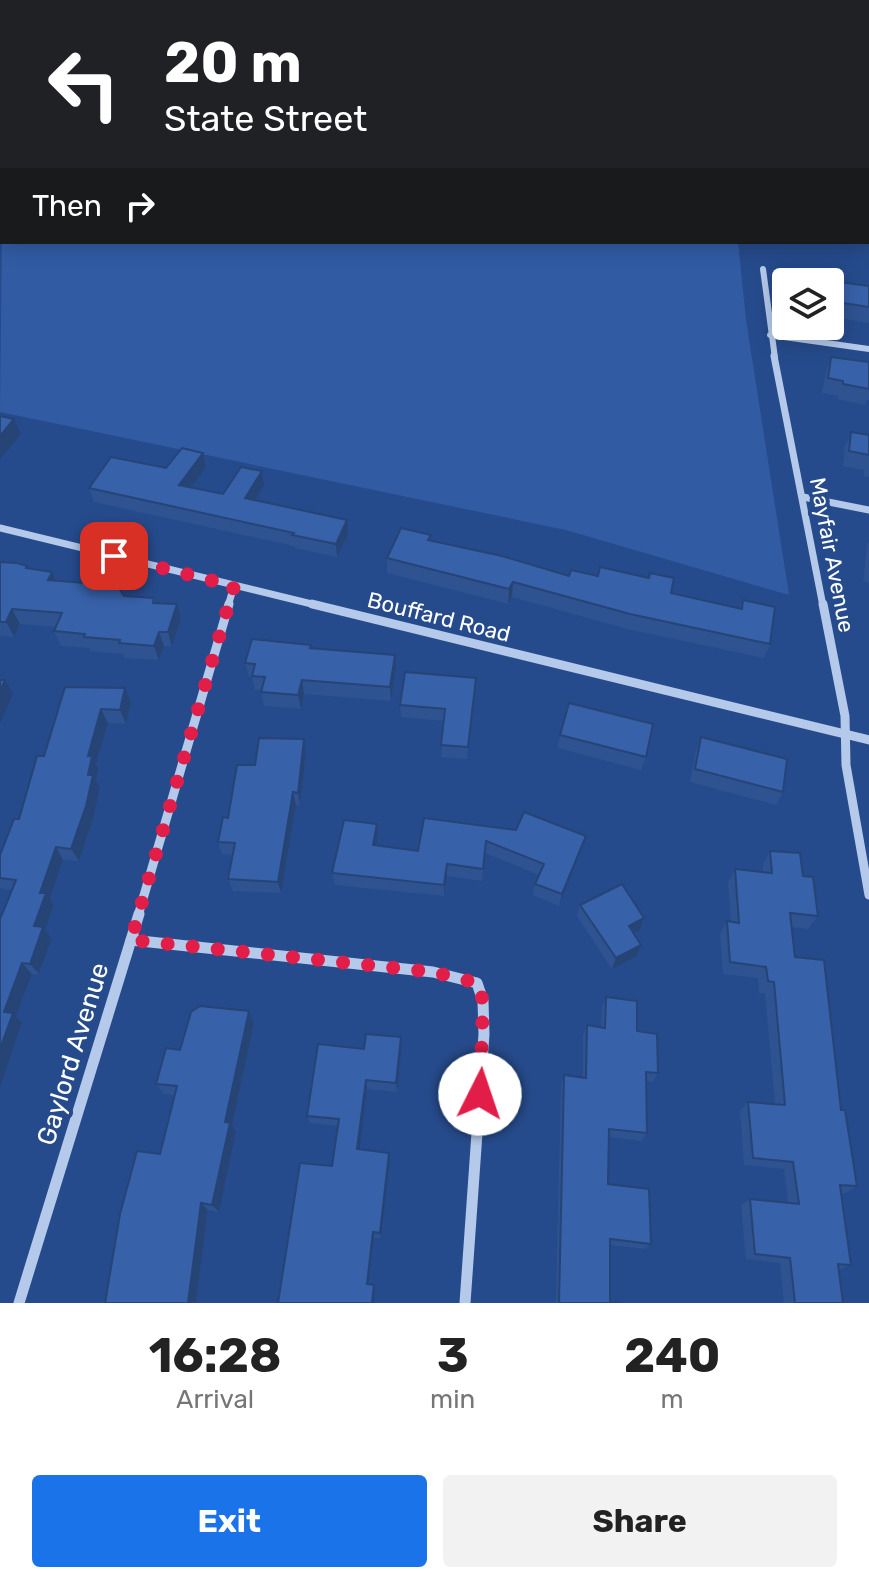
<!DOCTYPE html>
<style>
:root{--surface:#fff;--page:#f2f2f2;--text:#222;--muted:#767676;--accent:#1a73e8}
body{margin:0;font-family:Rubik,sans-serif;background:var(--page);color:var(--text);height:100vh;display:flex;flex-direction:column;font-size:30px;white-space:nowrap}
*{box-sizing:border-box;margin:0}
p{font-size:26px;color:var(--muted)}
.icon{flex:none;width:44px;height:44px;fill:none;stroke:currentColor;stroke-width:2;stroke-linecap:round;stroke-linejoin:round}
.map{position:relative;height:1303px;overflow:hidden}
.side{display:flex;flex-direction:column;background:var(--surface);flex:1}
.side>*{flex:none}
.hud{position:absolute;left:0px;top:0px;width:870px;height:244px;box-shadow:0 4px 20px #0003;background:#202124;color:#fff;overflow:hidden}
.buttons{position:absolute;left:772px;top:268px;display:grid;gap:16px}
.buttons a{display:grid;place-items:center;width:72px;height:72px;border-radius:8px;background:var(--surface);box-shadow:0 4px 20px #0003;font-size:40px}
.pin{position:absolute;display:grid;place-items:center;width:68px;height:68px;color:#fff;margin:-34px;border-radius:16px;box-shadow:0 4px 12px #0006}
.me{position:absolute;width:88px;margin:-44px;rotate:4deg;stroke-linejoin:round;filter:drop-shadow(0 0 6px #0008)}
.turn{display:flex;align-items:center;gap:28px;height:168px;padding:0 32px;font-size:36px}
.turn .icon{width:104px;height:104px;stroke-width:2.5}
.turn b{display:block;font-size:56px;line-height:68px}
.then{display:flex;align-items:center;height:76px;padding:0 32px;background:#0003;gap:16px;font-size:30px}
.eta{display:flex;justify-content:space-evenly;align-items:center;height:136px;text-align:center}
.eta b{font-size:48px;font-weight:700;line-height:56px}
.action{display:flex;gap:16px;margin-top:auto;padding:16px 32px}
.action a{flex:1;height:92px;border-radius:8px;background:var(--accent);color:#fff;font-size:32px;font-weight:700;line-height:92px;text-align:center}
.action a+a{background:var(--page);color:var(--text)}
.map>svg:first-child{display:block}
</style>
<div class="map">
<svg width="869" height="1303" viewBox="0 0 869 1303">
<rect width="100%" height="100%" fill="#264b8c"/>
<!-- green -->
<path fill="#315ca4" d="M 2,232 L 2,242 L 738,242 L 746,320 L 789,595 L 566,530 L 0,412 Z"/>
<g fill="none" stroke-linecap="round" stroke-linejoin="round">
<!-- street-far3 -->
<g stroke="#b5c9ea" stroke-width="6">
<path d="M 763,269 L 775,358"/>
<path d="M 770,335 L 869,349"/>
</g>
<!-- street-far2 -->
<g stroke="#b5c9ea" stroke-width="7">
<path d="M 774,356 L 823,606"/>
<path d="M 803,497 L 869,510"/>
<path d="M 0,528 L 320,606"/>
<path d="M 228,606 L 234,586"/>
</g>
<!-- street-far1 -->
<g stroke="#b5c9ea" stroke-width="9">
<path d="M 312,604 L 869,740"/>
<path d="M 823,604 L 845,716 L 846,765 L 869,895"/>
<path d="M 138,916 L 229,604"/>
</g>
<!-- street -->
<g stroke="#b5c9ea" stroke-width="11">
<path d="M 131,940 L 433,972 L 477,983 L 483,1001 L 484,1034 L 465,1303"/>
<path d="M 19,1303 L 139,914"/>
</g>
<!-- secondary -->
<rect fill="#e0e9f9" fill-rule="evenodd" x="868" y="125" width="1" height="6"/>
<defs>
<path id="rail" d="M 0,157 L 2,154"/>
</defs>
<!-- rail casing -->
<use href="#rail" stroke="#fff" stroke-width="5"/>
<!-- rail -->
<use href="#rail" stroke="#264b8c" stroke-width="3" stroke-dasharray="10" stroke-linecap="butt"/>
</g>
<!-- wall -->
<g fill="#2f5391">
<path d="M 0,0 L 2,2 L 2,33 L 0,33 Z"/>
<path d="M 823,280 L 869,286 L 869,323 L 830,317 L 830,282 L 823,282 Z"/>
<path d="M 831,357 L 869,362 L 869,400 L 867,400 L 865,405 L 837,399 L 838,396 L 822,393 L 826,372 Z"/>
<path d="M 851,432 L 869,435 L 869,477 L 864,476 L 864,470 L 843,466 L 845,447 Z"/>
<path d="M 206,467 L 191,487 L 223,494 L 264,485 L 255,500 L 348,534 L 337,557 L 295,548 L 294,546 L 94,502 L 89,488 L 166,468 Z"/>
<path d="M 431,541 L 569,576 L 671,593 L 740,608 L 743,600 L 770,644 L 764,658 L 627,629 L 512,597 L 508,604 L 387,573 L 387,558 Z"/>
<path d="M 869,541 L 869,583 L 863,581 L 867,546 Z"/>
<path d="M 0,562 L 27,566 L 28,569 L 55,581 L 99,587 L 124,596 L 156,603 L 177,604 L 181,619 L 172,647 L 164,646 L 159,660 L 124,658 L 123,654 L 90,651 L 89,648 L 61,646 L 54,631 L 56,627 L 20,624 L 14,637 L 0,636 Z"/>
<path d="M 311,645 L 311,648 L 395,655 L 396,669 L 391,701 L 304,694 L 301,709 L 264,706 L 261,690 L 255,690 L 252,677 L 249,677 L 245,663 Z"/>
<path d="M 476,678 L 467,759 L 441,757 L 444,721 L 401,717 L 400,705 Z"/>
<path d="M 65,687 L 131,702 L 126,724 L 108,723 L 96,764 L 99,769 L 96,780 L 100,788 L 93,819 L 79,861 L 63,860 L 50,899 L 54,905 L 45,930 L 52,938 L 39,974 L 32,974 L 16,1016 L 22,1022 L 0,1088 L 11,890 L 0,888 L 0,855 L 19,819 L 44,756 Z"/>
<path d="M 560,735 L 646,757 L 641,770 L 558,748 Z"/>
<path d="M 701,737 L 783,792 L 776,805 L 690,782 L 696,751 Z"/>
<path d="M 306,752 L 300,805 L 296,805 L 281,893 L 233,891 L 228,879 L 233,855 L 222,854 L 218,842 L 255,765 Z"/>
<path d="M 516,830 L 586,836 L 582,848 L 559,906 L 533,895 L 535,884 L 539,875 L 485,853 L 482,881 L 447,876 L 444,896 L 335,885 L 332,873 L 378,837 L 377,846 L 418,851 Z"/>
<path d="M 770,851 L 803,876 L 818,916 L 808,929 L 792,927 L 795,957 L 841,1110 L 857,1186 L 846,1193 L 841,1193 L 851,1265 L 839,1270 L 843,1303 L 784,1303 L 780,1263 L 746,1259 L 741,1205 L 750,1199 L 788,1203 L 784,1169 L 744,1165 L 740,1111 L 748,1102 L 775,1104 L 765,993 L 759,993 L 758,978 L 723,974 L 720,934 L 727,921 L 731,922 L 728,882 L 735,869 L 763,872 L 763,864 Z"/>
<path d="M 580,905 L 644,918 L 640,930 L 633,933 L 641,945 L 637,956 L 612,969 L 577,916 Z"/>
<path d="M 606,997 L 637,1031 L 658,1073 L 653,1082 L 646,1081 L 647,1133 L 641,1141 L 609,1137 L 608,1184 L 651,1244 L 645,1249 L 610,1245 L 610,1302 L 622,1303 L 556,1303 L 561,1084 L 564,1075 L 583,1077 L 583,1035 L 587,1025 L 601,1027 L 602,1007 Z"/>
<path d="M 249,1011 L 254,1023 L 232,1126 L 236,1132 L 219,1212 L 208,1210 L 196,1303 L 105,1303 L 160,1154 L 175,1095 L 164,1094 L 156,1084 L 180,1050 Z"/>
<path d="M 401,1037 L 402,1046 L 397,1092 L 367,1089 L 360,1150 L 389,1153 L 390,1160 L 381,1238 L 374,1238 L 369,1285 L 375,1289 L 374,1303 L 278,1303 L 332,1166 L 338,1126 L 310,1123 L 307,1116 L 364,1049 Z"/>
</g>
<!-- shaded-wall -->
<g fill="#264476">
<path d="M 21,0 L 36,0 L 34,2 L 20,2 Z"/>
<path d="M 14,419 L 21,434 L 0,459 L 0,436 Z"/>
<path d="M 203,453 L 206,467 L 183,498 L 179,485 Z"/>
<path d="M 262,471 L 264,485 L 248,512 L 245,498 Z"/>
<path d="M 347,520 L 348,534 L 337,557 L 336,544 Z"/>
<path d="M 52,572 L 58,587 L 48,580 Z"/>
<path d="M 513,582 L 512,597 L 508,604 L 509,589 Z"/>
<path d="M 177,604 L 181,619 L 172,647 L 168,632 Z"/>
<path d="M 12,609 L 20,624 L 14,637 L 6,622 Z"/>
<path d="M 159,632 L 164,646 L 159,660 L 154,646 Z"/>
<path d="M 395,655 L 396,669 L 391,701 L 390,687 Z"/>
<path d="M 5,680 L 13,694 L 0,723 L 0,691 Z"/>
<path d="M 302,680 L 304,694 L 301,709 L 298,695 Z"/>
<path d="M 125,688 L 131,702 L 126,724 L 120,710 Z"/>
<path d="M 101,709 L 108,723 L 96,764 L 99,769 L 96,780 L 100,788 L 93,819 L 79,861 L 71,849 L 88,775 L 88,756 Z"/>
<path d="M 304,739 L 306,752 L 300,805 L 298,793 Z"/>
<path d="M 293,792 L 296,805 L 281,893 L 278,882 Z"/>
<path d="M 377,824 L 378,837 L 374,858 L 373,845 Z"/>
<path d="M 586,836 L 582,848 L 559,906 L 562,894 Z"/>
<path d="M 56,847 L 63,860 L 50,899 L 54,905 L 45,930 L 52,938 L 39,974 L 30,964 L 34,926 L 40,893 Z"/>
<path d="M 447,864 L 447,876 L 444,896 L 444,885 Z"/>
<path d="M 644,918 L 640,930 L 625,937 L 629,926 Z"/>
<path d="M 641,945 L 637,956 L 612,969 L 616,958 Z"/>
<path d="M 22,963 L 32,974 L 16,1016 L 22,1022 L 0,1088 L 0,1049 L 4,1012 Z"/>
<path d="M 249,1011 L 254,1023 L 232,1126 L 236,1132 L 219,1212 L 212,1205 L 225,1122 Z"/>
<path d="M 401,1037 L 402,1046 L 397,1092 L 396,1083 Z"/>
<path d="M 366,1080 L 367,1089 L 359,1156 L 357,1149 Z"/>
<path d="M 389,1153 L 390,1160 L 381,1238 L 380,1233 Z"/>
<path d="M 201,1203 L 208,1210 L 196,1303 L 188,1303 Z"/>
<path d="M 373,1232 L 374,1238 L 368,1289 L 367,1284 Z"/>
<path d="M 374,1285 L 375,1289 L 374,1303 L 372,1303 Z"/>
</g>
<!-- building -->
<g fill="#3761a9" stroke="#264476" stroke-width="2">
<path d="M 0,0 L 21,0 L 20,2 L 2,2 L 2,20 L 0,20 Z"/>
<path d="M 149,0 L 226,0 L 224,2 L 155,2 L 147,1 Z"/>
<path d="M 292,0 L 626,0 L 625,2 L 290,2 Z"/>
<path d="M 653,0 L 671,0 L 670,2 L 653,2 Z"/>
<path d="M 746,0 L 773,0 L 773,2 L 745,2 Z"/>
<path d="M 816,0 L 869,0 L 868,71 L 868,2 L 815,2 Z"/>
<path d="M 823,280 L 869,286 L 869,307 L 830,301 L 830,282 L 823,282 Z"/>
<path d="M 831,357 L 869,362 L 869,389 L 843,384 L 843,381 L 828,378 Z"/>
<path d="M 0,416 L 14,419 L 0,436 Z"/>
<path d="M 851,432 L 869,435 L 869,455 L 849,451 Z"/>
<path d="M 182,448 L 203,453 L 179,485 L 223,494 L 241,467 L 262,471 L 245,498 L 347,520 L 336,544 L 292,535 L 294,533 L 89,488 L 111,457 L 166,468 Z"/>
<path d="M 401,528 L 431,535 L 428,540 L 502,556 L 569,576 L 571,570 L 598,576 L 600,567 L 649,578 L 650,573 L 674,578 L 671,593 L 742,609 L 743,600 L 775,607 L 770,644 L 630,614 L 513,582 L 509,589 L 387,558 Z"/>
<path d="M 0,562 L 17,563 L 27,566 L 26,568 L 52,572 L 48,580 L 98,584 L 97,587 L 119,588 L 124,596 L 154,598 L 153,603 L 177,604 L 168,632 L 159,632 L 154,646 L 119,643 L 120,640 L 84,637 L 85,634 L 54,631 L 62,613 L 12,609 L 6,622 L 0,622 Z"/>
<path d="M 252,639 L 311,645 L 310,648 L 395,655 L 390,687 L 302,680 L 298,695 L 261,692 L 265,677 L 252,676 L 255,664 L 245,663 Z"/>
<path d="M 405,672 L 476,678 L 468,747 L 441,745 L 445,709 L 400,705 Z"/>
<path d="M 0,680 L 5,680 L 0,691 Z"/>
<path d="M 65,687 L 125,688 L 120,710 L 101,709 L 88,756 L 92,756 L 88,775 L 93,775 L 86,806 L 71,849 L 56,847 L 40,893 L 46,893 L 34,926 L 43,927 L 30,964 L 22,963 L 4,1012 L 13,1013 L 0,1049 L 0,919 L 16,880 L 0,878 L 0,855 L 14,819 L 19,819 L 37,756 L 44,756 Z"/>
<path d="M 569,703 L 653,724 L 646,757 L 560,735 Z"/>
<path d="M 701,737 L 787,759 L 783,792 L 695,769 Z"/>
<path d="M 259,738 L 304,739 L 298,793 L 293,792 L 278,882 L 228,879 L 235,843 L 218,842 L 223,817 L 228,818 L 237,765 L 255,765 Z"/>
<path d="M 524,812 L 586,836 L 562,894 L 535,884 L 544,864 L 486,841 L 483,869 L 447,864 L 444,885 L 332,873 L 344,820 L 377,824 L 373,845 L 418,851 L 424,818 L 516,830 Z"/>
<path d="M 770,851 L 800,853 L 803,876 L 813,877 L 818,916 L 790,913 L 795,957 L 824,960 L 841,1110 L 845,1110 L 857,1186 L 840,1185 L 851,1265 L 838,1264 L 843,1303 L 795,1303 L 790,1258 L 755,1254 L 750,1199 L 799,1204 L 793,1162 L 753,1158 L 748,1102 L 785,1105 L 774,982 L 768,981 L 766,967 L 730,962 L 727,921 L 739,923 L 735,869 L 772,873 Z"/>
<path d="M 622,884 L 644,918 L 629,926 L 641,945 L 616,958 L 580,905 Z"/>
<path d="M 606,997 L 637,1001 L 637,1031 L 657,1034 L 658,1073 L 646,1072 L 647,1133 L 609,1129 L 608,1184 L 649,1189 L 651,1244 L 610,1239 L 610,1302 L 622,1303 L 559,1303 L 564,1075 L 586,1078 L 587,1025 L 605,1028 Z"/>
<path d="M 200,1006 L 249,1011 L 225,1122 L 230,1123 L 212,1205 L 201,1203 L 188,1303 L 105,1303 L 120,1214 L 137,1151 L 160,1154 L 177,1086 L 156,1084 L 166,1048 L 180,1050 L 191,1012 Z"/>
<path d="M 366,1034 L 401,1037 L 396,1083 L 366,1080 L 357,1149 L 389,1153 L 380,1233 L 373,1232 L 367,1284 L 374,1285 L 372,1303 L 278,1303 L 300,1163 L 332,1166 L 339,1119 L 307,1116 L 318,1044 L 364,1049 Z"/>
</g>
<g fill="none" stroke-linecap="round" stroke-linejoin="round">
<!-- route -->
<path stroke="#e11d48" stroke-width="14" stroke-dasharray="0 25.2" d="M 114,556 L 234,586 L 131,940 L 433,972 L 477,983 L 483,1001 L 480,1094"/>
</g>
<g text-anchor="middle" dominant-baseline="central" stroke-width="8" stroke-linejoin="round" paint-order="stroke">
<!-- street labels -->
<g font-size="22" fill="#fff" stroke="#264b8c">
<text transform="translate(832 555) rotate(79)">Mayfair Avenue</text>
<text transform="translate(439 617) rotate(14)">Bouffard Road</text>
</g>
<!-- near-street labels -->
<g font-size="26" fill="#fff" stroke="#264b8c">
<text transform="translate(73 1054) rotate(-73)">Gaylord Avenue</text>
</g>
</g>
</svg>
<div class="buttons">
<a><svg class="icon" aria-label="layers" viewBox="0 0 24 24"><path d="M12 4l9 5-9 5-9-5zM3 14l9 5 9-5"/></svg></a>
</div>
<div class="pin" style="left:114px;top:556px;background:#d93025"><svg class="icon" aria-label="arrive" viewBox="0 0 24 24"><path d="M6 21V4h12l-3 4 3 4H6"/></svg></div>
<svg class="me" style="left:480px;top:1094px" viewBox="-20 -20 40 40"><circle r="19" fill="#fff"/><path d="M0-13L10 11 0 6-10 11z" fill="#e11d48"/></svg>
<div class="hud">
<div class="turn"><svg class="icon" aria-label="left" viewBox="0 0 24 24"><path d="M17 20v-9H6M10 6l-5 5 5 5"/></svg><div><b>20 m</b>State Street</div></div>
<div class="then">Then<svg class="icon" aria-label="right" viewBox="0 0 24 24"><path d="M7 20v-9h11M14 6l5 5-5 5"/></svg></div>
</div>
</div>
<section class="side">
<div class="eta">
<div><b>16:28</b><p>Arrival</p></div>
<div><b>3</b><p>min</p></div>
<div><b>240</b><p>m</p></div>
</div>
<div class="action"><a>Exit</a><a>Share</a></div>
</section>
